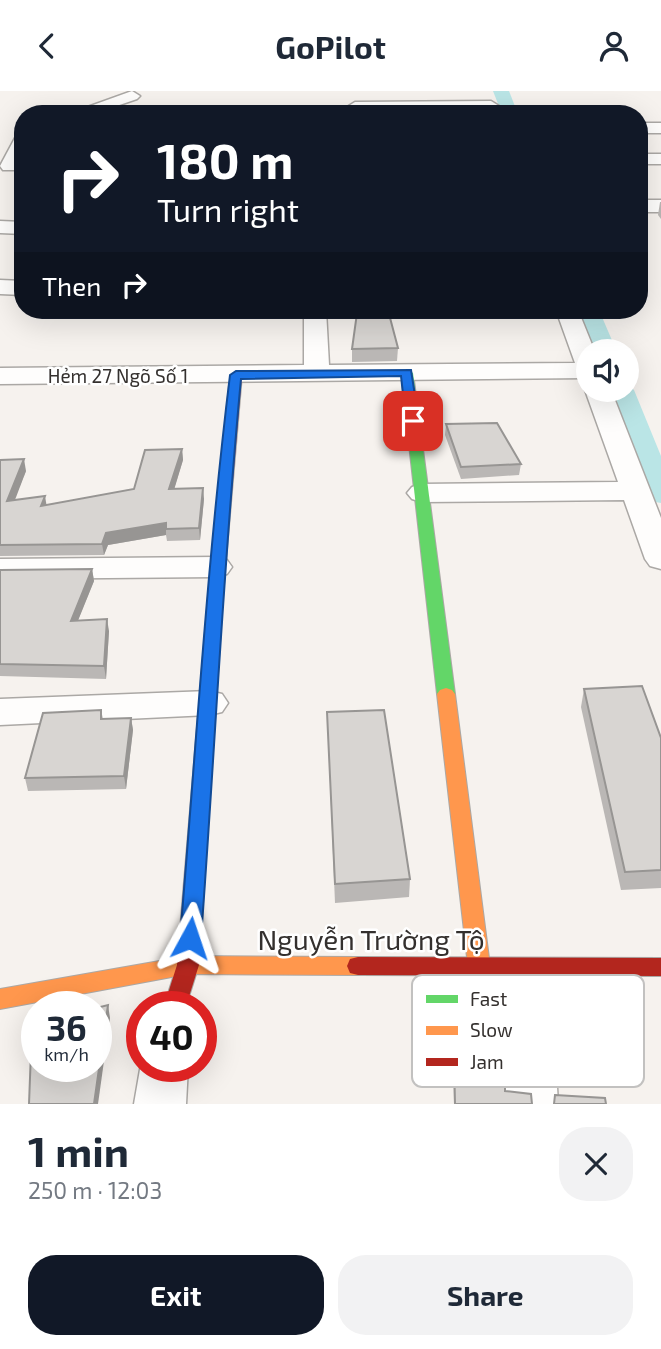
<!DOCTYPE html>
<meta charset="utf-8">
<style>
:root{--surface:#fff;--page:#f2f2f3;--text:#1f2937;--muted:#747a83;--accent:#111827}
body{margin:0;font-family:"Exo 2",sans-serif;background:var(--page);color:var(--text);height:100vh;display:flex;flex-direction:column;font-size:26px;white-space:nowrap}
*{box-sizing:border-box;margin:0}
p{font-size:23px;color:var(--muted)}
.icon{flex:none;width:38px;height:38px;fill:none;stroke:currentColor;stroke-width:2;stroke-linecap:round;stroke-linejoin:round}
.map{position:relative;height:1013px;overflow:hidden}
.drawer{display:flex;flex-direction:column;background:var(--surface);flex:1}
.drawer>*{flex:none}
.top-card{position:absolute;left:14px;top:14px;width:634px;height:214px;border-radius:28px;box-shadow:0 7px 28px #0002;background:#111827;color:#fff;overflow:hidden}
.buttons{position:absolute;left:576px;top:248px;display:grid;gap:14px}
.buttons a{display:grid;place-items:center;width:63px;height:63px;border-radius:50%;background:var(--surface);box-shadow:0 7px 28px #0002;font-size:35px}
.speed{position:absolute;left:21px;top:900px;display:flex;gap:14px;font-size:35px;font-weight:700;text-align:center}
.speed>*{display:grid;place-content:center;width:91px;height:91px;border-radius:50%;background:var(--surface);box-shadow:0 7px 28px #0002;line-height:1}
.speed small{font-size:18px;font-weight:400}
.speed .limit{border:10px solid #d22;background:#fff;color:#111}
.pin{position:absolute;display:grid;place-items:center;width:60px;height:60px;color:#fff;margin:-30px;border-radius:14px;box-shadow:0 4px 10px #0006}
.me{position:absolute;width:77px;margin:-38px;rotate:5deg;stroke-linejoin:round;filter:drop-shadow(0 0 5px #0008)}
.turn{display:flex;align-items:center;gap:24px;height:147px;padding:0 28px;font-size:32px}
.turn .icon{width:91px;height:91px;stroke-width:2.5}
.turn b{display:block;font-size:49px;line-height:60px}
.then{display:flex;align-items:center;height:66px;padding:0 28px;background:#0003;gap:14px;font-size:26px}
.round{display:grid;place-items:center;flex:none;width:74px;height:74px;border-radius:28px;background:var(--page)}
.overview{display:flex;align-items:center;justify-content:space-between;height:119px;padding:0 28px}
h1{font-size:42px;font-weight:700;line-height:52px}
.cta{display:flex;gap:14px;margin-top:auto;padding:14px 28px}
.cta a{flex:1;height:80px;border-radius:28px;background:var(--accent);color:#fff;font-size:28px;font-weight:700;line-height:80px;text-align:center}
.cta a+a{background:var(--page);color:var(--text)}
header{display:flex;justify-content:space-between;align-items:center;height:91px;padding:0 28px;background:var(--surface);font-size:32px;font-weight:700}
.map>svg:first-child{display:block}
</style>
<header><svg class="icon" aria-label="back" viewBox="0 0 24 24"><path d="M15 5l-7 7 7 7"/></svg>GoPilot<svg class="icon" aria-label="person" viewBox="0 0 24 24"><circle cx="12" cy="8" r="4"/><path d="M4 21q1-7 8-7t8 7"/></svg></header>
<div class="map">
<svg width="661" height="1013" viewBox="0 0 661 1013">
<rect width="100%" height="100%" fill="#f6f2ee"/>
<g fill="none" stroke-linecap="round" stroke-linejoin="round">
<!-- canal -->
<g fill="#bae5e6" fill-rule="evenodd">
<path d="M 493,0 L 509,0 L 518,23 L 502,23 Z"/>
<path d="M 575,219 L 599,219 L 617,261 L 591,261 Z"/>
<path d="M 626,292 L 634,299 L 661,365 L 661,412 L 650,410 L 645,403 L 607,299 L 626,299 Z"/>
</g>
<defs>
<g id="street">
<path d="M 132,0 L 140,5 L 137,8 L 93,23 L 68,23 Z"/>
<path d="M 491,10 L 499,15 L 497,18 L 355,21 L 347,16 L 355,11 Z"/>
<rect x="639" y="32" width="22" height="10"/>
<path d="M 23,42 C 23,56 23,66 15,79 L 3,79 L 0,75 L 15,47 Z"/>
<rect x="639" y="63" width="22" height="10"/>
<rect x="639" y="109" width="22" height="12"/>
<path d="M 0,130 L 23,131 L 23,143 L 0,142 Z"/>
<path d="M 0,189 L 23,190 L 23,204 L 0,203 Z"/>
<path d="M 304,219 L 326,219 L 329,274 L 575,272 L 556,219 L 578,219 L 595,261 L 588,261 L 588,287 L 0,293 L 0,277 L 304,274 Z"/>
<path d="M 588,295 L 588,299 L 611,299 L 661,427 L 661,478 L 650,475 L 645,468 L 624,409 L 422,411 L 412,408 L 407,402 L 412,396 L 422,393 L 618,391 L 585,299 Z"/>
<path d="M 216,466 L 227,469 L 232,476 L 227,483 L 216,486 L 0,488 L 0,468 Z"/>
<path d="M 209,600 L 222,603 L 228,612 L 222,621 L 209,624 L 0,634 L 0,608 Z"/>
<path d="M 530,940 L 548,946 L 555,962 L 558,1013 L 506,1013 L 505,962 L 512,946 Z"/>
<path d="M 142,967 L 142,975 L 188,975 L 186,1013 L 134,1013 Z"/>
</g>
<path id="fast" d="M 407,278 L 413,282 L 455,603 L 452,607 L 440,607 L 437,603 L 401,282 Z"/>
<g id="slow">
<path d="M 446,597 L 452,599 L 455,603 L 490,875 L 487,882 L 479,884 L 471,882 L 468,875 L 437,603 L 440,599 Z"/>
<path d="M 188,865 L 358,866 L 366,868 L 369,875 L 366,882 L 358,884 L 188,883 L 0,918 L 0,898 Z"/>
</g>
<g id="jam">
<path d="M 236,280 L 242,284 L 223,505 L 199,874 L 186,915 L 164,915 L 177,874 L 208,505 L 230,284 Z"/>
<path d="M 358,866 L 661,867 L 661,885 L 358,884 L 350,882 L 347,875 L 350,868 Z"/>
</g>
</defs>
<!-- street casing -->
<use href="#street" stroke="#aba8a5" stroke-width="3"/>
<!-- fast casing -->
<use href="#fast" stroke="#aba8a5" stroke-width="2"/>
<!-- slow casing -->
<use href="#slow" stroke="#aba8a5" stroke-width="2"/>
<!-- jam casing -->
<use href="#jam" stroke="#aba8a5" stroke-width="2"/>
<!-- street -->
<use href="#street" fill="#fefdfc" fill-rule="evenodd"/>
<!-- fast -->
<use href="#fast" fill="#63d668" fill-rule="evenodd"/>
<!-- slow -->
<use href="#slow" fill="#ff974d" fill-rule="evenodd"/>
<!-- jam -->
<use href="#jam" fill="#b3261e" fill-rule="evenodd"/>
</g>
<!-- wall -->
<g fill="#bab7b5">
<path d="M 660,111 L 661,111 L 661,128 L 658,124 Z"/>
<path d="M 398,257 L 397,270 L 352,271 L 352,258 Z"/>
<path d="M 446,333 L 521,373 L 519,384 L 461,388 L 445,344 Z"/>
<path d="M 182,358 L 183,369 L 174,398 L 204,408 L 200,449 L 167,450 L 166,444 L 108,454 L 104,464 L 0,465 L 0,369 L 26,380 L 14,409 L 47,414 L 134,398 Z"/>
<path d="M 92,478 L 94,490 L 78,529 L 109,540 L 106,588 L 0,585 L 0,479 Z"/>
<path d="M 584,598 L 661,647 L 661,797 L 621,799 L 581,616 Z"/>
<path d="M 101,619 L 103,628 L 131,627 L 133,639 L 126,698 L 28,700 L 25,687 Z"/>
<path d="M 327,621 L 410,788 L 409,806 L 335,812 Z"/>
<path d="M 453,920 L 525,926 L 523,940 L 510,945 L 505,956 L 505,1000 L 532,1013 L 454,1013 L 452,933 Z"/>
</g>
<!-- shaded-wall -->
<g fill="#979593">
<path d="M 182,358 L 183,369 L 171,409 L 169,398 Z"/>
<path d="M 24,368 L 26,380 L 10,422 L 7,410 Z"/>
<path d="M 203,397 L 204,408 L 200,449 L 199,437 Z"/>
<path d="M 45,405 L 47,417 L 41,415 Z"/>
<path d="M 166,432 L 166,444 L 108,454 L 104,464 L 102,453 L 106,442 Z"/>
<path d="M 92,478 L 94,490 L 73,542 L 71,530 Z"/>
<path d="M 107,528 L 109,540 L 106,588 L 104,575 Z"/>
<path d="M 131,627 L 133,639 L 126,698 L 124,685 Z"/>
<path d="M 108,914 L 110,927 L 98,1013 L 94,1013 Z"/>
<path d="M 525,926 L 523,940 L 510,945 L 503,961 L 505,948 L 512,932 Z"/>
</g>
<!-- building -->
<g fill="#d8d5d2" stroke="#979593" stroke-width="2">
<path d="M 357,222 L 389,223 L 398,257 L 352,258 Z"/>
<path d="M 497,332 L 521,373 L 461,376 L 446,333 Z"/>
<path d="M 182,358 L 169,398 L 203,397 L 199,437 L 166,438 L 166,432 L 106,442 L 102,453 L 0,454 L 0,369 L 24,368 L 7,410 L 45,405 L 41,415 L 134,398 L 145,359 Z"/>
<path d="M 92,478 L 71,530 L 107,528 L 104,575 L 0,573 L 0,479 Z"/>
<path d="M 642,595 L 661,647 L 661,779 L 625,781 L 584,598 Z"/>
<path d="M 101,619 L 101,628 L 131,627 L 124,685 L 25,687 L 43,622 Z"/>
<path d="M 384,619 L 410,788 L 335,793 L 327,621 Z"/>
<path d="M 108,914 L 94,1013 L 29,1013 L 32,935 L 37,933 L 37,975 L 96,975 L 96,917 Z"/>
<path d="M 453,920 L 525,923 L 525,926 L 512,932 L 505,948 L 505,1000 L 531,1003 L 532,1013 L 455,1013 Z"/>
<path d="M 555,1004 L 605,1007 L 606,1013 L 554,1013 Z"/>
</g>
<!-- route -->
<path fill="#1a73e8" stroke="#114b97" stroke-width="2" d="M 411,279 L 419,330 L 413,333 L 406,330 L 401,285 L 241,288 C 223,474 215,661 201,847 L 198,854 L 190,856 L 183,854 L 180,847 C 196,659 207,471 230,284 L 236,280 Z"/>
<g text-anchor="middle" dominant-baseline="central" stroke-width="5" stroke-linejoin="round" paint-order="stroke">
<!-- far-street labels -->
<g font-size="19" fill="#34302e" stroke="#fff">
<text x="118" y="284">Hẻm 27 Ngõ Số 1</text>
</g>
<!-- near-street labels -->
<g font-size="28" fill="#34302e" stroke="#fff">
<text x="371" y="848">Nguyễn Trường Tộ</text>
</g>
</g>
<!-- legend -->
<rect x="412" y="884" width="232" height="112" rx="10" fill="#fff" stroke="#c2c1c0" stroke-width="2"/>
<rect x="426" y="904" width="32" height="8" fill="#63d668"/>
<rect x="426" y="935" width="32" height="9" fill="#ff974d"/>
<rect x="426" y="967" width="32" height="8" fill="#b3261e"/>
<g font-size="19" fill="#34302e">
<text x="470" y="915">Fast</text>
<text x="470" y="946">Slow</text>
<text x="470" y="978">Jam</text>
</g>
</svg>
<div class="buttons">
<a><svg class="icon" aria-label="sound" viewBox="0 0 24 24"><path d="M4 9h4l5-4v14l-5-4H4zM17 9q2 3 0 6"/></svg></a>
</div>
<div class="speed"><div>36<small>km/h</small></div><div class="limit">40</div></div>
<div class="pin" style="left:413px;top:330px;background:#d93025"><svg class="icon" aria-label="arrive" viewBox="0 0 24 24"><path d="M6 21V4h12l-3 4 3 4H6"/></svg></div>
<svg class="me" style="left:190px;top:847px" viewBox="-20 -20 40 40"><path d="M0-17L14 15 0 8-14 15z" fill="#1a73e8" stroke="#fff" stroke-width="4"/></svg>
<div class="top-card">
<div class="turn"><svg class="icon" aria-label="right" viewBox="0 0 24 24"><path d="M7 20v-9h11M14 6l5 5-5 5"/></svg><div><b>180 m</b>Turn right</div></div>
<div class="then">Then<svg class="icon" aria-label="right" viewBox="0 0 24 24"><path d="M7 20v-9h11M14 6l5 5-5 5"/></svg></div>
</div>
</div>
<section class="drawer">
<div class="overview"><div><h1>1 min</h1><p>250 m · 12:03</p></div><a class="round"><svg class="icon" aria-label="close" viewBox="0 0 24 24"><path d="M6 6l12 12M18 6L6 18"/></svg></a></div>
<div class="cta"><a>Exit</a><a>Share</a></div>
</section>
